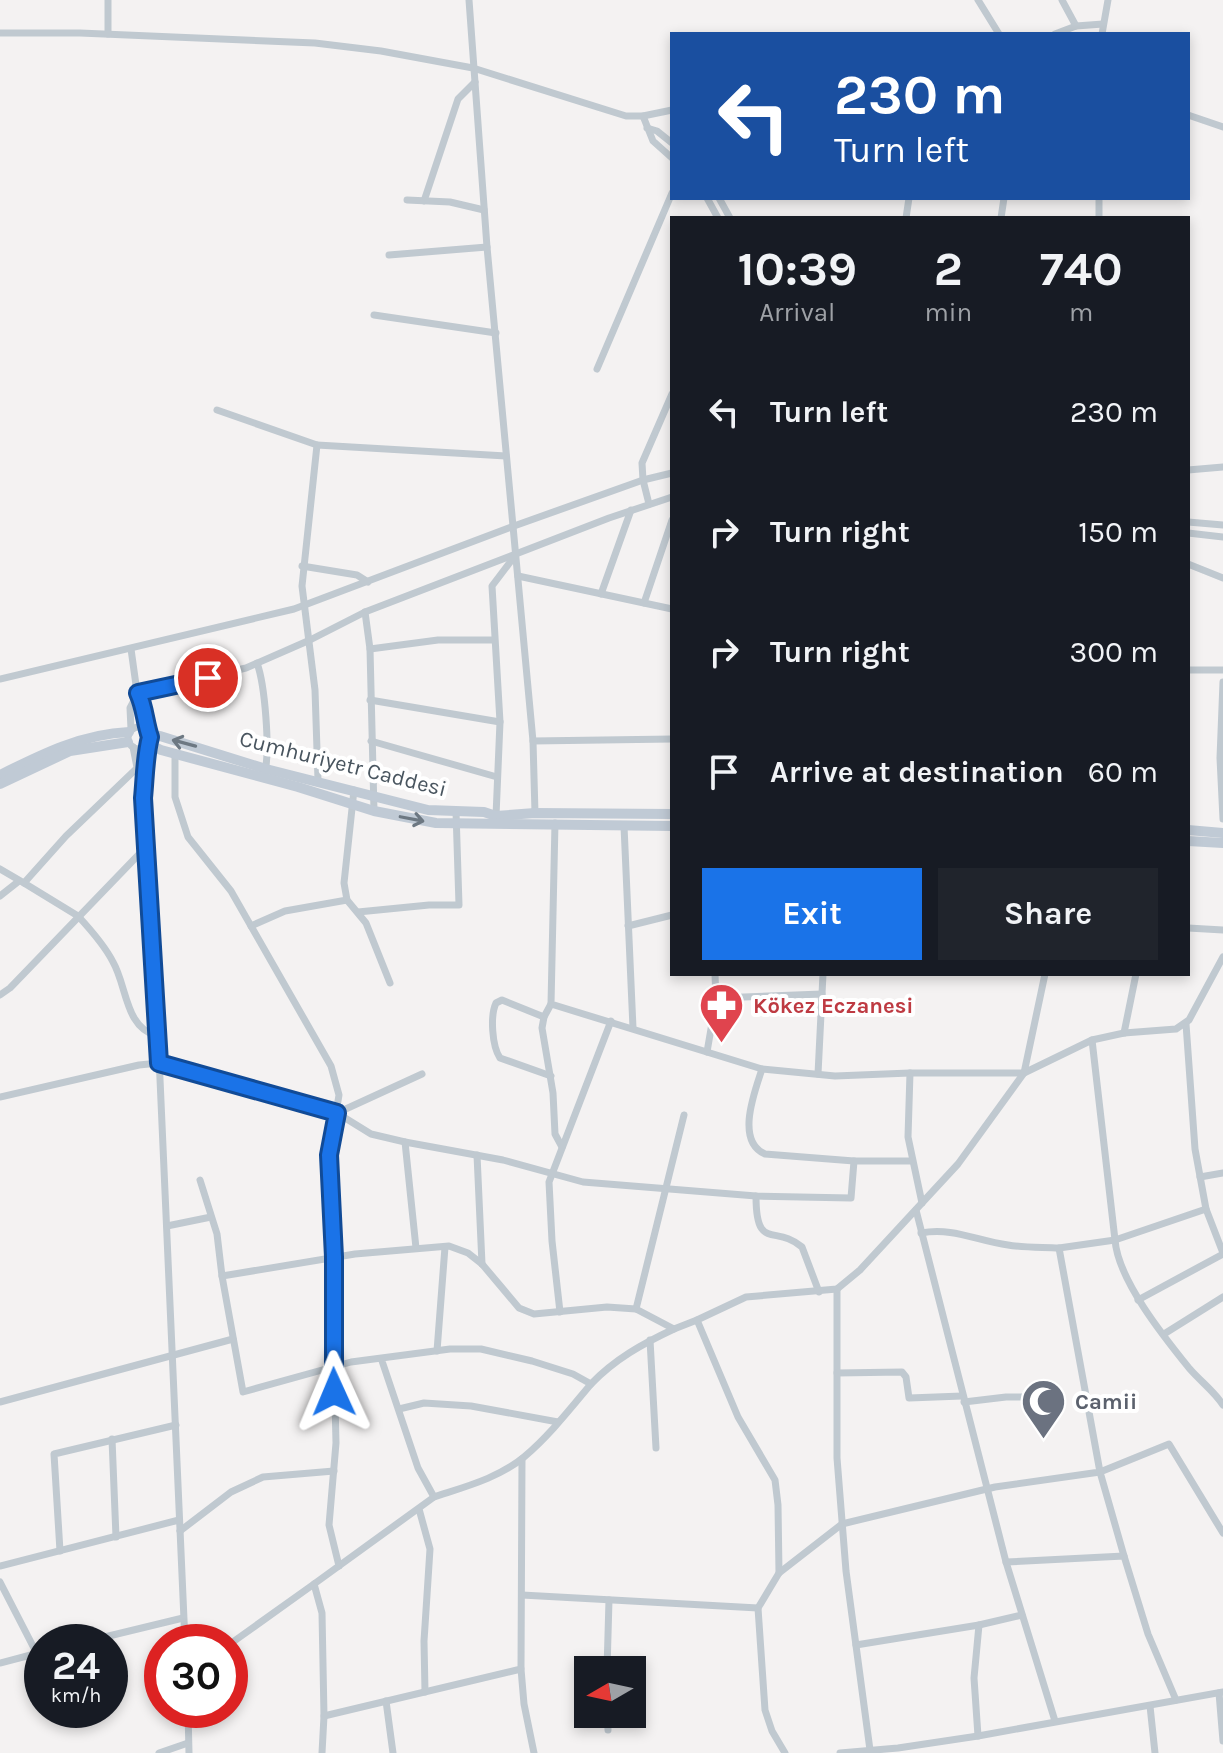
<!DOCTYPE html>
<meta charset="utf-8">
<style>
:root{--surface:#171b24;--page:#20242c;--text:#f1f3f6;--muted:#9ea1a6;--accent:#1a73e8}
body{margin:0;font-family:Karla,sans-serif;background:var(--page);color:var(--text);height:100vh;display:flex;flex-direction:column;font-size:30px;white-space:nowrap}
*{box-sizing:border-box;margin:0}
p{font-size:26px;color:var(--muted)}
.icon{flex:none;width:44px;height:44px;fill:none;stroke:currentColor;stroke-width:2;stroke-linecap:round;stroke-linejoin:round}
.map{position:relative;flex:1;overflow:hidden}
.side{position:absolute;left:670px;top:216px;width:520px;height:760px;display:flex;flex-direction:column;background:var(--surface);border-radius:0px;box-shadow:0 4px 12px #0003}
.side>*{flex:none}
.guide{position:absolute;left:670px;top:32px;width:520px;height:168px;border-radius:0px;box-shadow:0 4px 12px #0003;background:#1a4fa0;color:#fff;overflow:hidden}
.needle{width:52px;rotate:261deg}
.tools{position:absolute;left:574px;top:1656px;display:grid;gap:16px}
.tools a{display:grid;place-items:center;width:72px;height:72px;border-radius:0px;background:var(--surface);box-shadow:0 4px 12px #0003;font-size:40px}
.speed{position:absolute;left:24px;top:1624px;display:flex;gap:16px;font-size:40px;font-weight:700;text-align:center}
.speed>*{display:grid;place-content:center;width:104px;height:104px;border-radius:50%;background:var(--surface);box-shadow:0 4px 12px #0003;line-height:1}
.speed small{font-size:20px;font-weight:400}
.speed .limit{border:12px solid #d22;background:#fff;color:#111}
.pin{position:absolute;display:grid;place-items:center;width:68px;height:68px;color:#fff;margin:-34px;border:4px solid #fff;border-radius:50%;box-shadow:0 2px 8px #0007}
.me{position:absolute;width:88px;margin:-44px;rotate:359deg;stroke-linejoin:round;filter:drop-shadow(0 0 6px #0008)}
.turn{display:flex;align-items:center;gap:28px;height:168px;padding:0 32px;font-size:36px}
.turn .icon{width:104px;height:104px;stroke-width:2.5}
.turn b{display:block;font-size:56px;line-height:68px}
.eta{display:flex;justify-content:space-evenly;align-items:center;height:136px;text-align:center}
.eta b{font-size:48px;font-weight:700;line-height:56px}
.button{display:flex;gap:16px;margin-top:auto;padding:16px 32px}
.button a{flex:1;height:92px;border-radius:0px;background:var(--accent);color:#fff;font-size:32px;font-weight:700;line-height:92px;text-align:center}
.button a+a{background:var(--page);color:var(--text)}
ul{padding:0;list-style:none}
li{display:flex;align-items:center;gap:24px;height:120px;padding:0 32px}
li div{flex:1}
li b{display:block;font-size:30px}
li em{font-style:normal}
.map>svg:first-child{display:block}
</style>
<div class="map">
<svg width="1223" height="1753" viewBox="0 0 1223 1753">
<rect width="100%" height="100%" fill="#f4f2f2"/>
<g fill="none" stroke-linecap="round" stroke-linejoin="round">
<!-- street -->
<g stroke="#c0c9d0" stroke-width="7">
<path d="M 469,0 L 487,247 L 533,741 L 535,813"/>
<path d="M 978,0 L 999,34"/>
<path d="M 1062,0 L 1076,26"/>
<path d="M 0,33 L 80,33 L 315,43 L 381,51 L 473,68 L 626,116 L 643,116 L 672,110"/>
<path d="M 108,34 L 108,0"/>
<path d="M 1055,34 L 1076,26 L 1103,24"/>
<path d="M 1102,34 L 1108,0"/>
<path d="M 1188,115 L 1223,127"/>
<path d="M 643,116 L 653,141 L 672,158"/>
<path d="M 647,128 L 657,131 L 672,143"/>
<path d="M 707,198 L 718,218"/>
<path d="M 719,198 L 730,218"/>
<path d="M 407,200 L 450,202 L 484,210"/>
<path d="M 424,201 L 458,99 L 475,82"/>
<path d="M 906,218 L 909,198"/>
<path d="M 1001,218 L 1004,198"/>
<path d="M 1099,218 L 1099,198"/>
<path d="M 389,255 L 487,247"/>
<path d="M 374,315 L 496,333"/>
<path d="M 597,369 L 672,193"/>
<path d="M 217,410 L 317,445"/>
<path d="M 1188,470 L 1223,467"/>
<path d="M 649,504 L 643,480 L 642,463 L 672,394"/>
<path d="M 1188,522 L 1223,525"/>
<path d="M 1188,533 L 1223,537"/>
<path d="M 1188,564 L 1223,578"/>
<path d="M 302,566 L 357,575 L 368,582"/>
<path d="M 518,576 L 672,609"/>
<path d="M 601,594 L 631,510"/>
<path d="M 644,603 L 672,520"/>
<path d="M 365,612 L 370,649 L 374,811"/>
<path d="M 131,649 L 136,685 L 144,710 L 145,728"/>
<path d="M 370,649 L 438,640 L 494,640"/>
<path d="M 257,663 C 265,685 270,749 265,772"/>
<path d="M 1188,670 L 1223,670"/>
<path d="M 0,679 L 294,609 L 514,526 L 643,480 L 672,473"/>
<path d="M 1223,682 L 1220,758 L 1223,819"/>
<path d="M 370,700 L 500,722"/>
<circle cx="139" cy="738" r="11"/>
<path d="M 131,729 L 130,708 L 138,693 L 246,668 L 310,640 L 365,612 L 609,518 L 672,497"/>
<path d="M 371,741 L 497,777"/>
<path d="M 533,741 L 672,739"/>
<path d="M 133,747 L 143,798 L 156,989 L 185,1642"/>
<path d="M 175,753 L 175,797 L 188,837 L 231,891 L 331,1066 L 339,1095 L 329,1155 L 336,1443 L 329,1525 L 339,1566"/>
<path d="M 135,770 L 66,836 L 24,883 L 78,916 C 90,929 105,946 113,962 C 127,986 125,1028 157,1036"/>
<path d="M 318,780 L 315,690 L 302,586 L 317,445 L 506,456"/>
<path d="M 354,790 L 344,883 L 347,900 L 366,923 L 390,983"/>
<path d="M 143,792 L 146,746"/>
<path d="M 496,816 L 500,722 L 492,586 L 514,557"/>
<path d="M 555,823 L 551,1004 L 762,1069"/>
<path d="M 624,826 L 633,1028"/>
<path d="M 0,869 L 24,883"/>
<path d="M 0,896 L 19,881"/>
<path d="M 358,912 L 429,905 L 459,905 L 456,812"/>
<path d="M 251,926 L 285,911 L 347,900"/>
<path d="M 628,926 L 672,915"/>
<path d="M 1188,928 L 1223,930"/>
<path d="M 822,994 L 823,974"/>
<path d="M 0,995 L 10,988 L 146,847"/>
<path d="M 716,998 L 822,994 L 818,1074"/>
<path d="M 551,1004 L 544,1017 L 542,1028 L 553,1093 L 555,1134 L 562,1147"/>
<path d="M 544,1017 L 502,1000 L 496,1003 C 490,1016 492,1046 500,1058 L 551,1076"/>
<path d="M 1186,1024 L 1195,1149 L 1206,1209 L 1223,1253"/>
<path d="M 1124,1033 L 1136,974"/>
<path d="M 1092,1040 L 1115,1240 L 1206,1209"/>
<path d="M 707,1052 L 716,1000 L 715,974"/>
<path d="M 910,1073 L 835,1076 L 762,1069 C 755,1091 735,1141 765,1154 L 854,1161 L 911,1161"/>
<path d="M 0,1097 L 139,1065 L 159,1063 L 337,1113 L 371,1134 L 405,1142"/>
<path d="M 337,1113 L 422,1074"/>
<path d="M 684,1115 L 636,1309 L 674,1329 L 697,1320"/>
<path d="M 477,1155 L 482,1264"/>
<path d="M 1200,1177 L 1223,1173"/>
<path d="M 200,1180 L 217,1234 L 222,1276"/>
<path d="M 756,1196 C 756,1252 775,1224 802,1247 L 819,1292"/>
<path d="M 922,1203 L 908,1137 L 910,1073 L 1024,1073 L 1092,1040 L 1124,1033 L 1176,1029 L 1189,1020 L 1223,957"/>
<path d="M 916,1210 L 1006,1562 L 1055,1721"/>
<path d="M 167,1226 L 211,1217"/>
<path d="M 921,1233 C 953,1227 977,1241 1008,1245 C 1025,1248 1043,1247 1059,1248"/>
<path d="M 416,1248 L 405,1142 L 503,1160 L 583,1182 L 756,1196 L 851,1198 L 854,1161"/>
<path d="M 837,1289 L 837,1458 L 846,1571 L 870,1750"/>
<path d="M 1138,1300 L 1223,1254"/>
<path d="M 560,1312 L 552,1241 L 549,1182 L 611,1021"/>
<path d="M 1164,1334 L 1223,1297"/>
<path d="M 650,1340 L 656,1448"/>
<path d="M 437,1351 L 445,1247"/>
<path d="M 381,1358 L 418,1468 L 434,1497 C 464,1487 499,1478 524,1457 C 549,1436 570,1409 591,1384 L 573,1374 L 532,1361 L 481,1349 L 450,1349 L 351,1362 L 243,1392 L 222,1276 L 355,1254 L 449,1246 L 468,1253 L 482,1264 L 519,1308 L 534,1314 L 607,1307 L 636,1309"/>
<path d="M 837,1373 L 902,1372 L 906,1377 L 909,1398 L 962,1396"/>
<path d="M 591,1384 C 615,1359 642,1344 674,1329"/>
<path d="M 0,1402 L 233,1339"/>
<path d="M 964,1402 L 1006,1397 L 1041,1397"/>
<path d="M 399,1409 L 424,1403 L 471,1406 L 558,1422"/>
<path d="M 112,1439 L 116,1537"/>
<path d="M 434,1497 L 314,1584 L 322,1613 L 324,1716 L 521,1669 L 522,1459"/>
<path d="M 419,1509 L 430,1549 L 424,1641 L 425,1692"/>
<path d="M 180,1531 L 231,1492 L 263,1477 L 334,1471"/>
<path d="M 60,1551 L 54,1454 L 176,1425"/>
<path d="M 1124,1556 L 1100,1472 L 1169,1444 L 1223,1533"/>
<path d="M 1006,1562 L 1124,1556 L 1148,1634 L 1176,1700"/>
<path d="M 0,1566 L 179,1520"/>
<path d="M 779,1573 L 778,1505 L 775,1480 L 738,1417 L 697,1320 L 746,1297 L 837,1289 L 860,1270 L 958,1164 L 1024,1073 L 1045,974"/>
<path d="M 0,1582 L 37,1654"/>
<path d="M 522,1595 L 758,1608"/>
<path d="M 979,1625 L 1022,1615"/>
<path d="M 84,1642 L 183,1618"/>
<path d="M 230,1644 L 314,1584"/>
<path d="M 856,1645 L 979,1625 L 974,1678 L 978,1736"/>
<path d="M 0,1663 L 42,1652"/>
<path d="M 521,1669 L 524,1704 L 534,1753"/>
<path d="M 607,1670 L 609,1600"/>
<path d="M 1219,1693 L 1223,1741"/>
<path d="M 386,1701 L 393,1753"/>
<path d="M 1150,1706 L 1155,1753"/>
<path d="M 188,1710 L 189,1753"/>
<path d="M 607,1714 L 608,1730"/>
<path d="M 159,1753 L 188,1743"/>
<path d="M 322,1753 L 324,1716"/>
<path d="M 785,1753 L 772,1731 L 765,1710 L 758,1608 L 779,1573 L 842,1524 L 995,1487 L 1100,1472 L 1059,1248 L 1115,1240 C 1118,1280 1164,1337 1189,1368 C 1200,1381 1214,1391 1223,1405"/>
<path d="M 840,1753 L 898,1748 L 978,1736 L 1223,1692"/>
</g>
<!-- secondary -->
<g stroke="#c0cad5" stroke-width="10">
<path d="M 150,737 L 160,736 L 266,769 L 428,810 L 484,812 L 496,816 L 535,813 L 672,814"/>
<path d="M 148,744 L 161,750 L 298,787 L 374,811 L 436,823 L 672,826"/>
<path d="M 0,775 C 42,754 82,734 129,732"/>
<path d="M 0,784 L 70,751 L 128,742"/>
<path d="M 1188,830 L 1223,833"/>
<path d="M 1188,841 L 1223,843"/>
</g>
</g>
<!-- one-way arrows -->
<defs><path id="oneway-shaft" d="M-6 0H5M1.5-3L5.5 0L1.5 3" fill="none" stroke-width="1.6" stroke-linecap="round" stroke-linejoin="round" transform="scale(2)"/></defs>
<g stroke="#6d7882">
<use href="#oneway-shaft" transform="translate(184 743) rotate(-165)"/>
<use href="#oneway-shaft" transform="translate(412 819) rotate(11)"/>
</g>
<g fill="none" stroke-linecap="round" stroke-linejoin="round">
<defs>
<path id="route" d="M 208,678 L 138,693 C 145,708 145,723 150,737 C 145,756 145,778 143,798 L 159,1063 L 337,1113 L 329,1155 L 334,1257 L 334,1392"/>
</defs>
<!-- route casing -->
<use href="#route" stroke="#114b97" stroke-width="20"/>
<!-- route -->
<use href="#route" stroke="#1a73e8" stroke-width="14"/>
</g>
<!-- icons -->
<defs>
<symbol id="pharmacy-pin" viewBox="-11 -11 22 30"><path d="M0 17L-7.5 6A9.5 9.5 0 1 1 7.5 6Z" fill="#e0444e" stroke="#fff"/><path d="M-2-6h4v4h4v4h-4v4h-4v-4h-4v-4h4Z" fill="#fff"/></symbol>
<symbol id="mosque-pin" viewBox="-11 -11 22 30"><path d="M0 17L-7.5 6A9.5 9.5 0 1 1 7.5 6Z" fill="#6b7280" stroke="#fff"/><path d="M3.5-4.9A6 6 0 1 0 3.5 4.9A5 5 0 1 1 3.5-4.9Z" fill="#fff"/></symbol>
</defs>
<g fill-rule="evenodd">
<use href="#pharmacy-pin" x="696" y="980" width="51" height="69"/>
<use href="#mosque-pin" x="1018" y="1376" width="51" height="69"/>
</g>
<g text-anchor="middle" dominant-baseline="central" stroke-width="8" stroke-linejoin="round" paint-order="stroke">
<!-- street labels -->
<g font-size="22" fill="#49555f" stroke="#fff">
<text transform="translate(343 764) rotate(14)">Cumhuriyetr Caddesi</text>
</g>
<!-- health labels -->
<g font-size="22" font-weight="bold" fill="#be3a42" stroke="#fff" text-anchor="start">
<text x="753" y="1006">Kökez Eczanesi</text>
</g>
<!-- worship labels -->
<g font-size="22" font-weight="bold" fill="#5b616d" stroke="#fff" text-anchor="start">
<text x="1075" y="1402">Camii</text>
</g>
</g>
</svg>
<div class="tools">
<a><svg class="needle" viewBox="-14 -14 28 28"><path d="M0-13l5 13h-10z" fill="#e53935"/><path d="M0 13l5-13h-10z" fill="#9ea1a6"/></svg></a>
</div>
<div class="speed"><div>24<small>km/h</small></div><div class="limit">30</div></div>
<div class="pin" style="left:208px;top:678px;background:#d93025"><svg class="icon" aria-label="arrive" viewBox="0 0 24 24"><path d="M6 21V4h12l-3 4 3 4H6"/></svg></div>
<svg class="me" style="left:334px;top:1392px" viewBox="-20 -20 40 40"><path d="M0-17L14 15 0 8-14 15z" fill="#1a73e8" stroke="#fff" stroke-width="4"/></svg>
<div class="guide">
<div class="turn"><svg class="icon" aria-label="left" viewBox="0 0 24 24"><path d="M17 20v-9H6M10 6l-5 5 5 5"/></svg><div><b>230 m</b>Turn left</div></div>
</div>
<section class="side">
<div class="eta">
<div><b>10:39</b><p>Arrival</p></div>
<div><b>2</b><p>min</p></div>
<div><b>740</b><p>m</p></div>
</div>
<ul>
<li><svg class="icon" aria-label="left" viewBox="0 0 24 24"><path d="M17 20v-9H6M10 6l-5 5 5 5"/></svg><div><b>Turn left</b></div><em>230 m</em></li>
<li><svg class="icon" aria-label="right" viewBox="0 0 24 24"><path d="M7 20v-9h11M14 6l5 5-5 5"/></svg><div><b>Turn right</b></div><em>150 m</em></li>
<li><svg class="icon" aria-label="right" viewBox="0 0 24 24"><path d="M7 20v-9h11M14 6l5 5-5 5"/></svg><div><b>Turn right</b></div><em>300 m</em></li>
<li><svg class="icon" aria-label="arrive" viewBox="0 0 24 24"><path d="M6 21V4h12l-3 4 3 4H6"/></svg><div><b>Arrive at destination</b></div><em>60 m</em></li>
</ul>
<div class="button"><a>Exit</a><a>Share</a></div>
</section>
</div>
